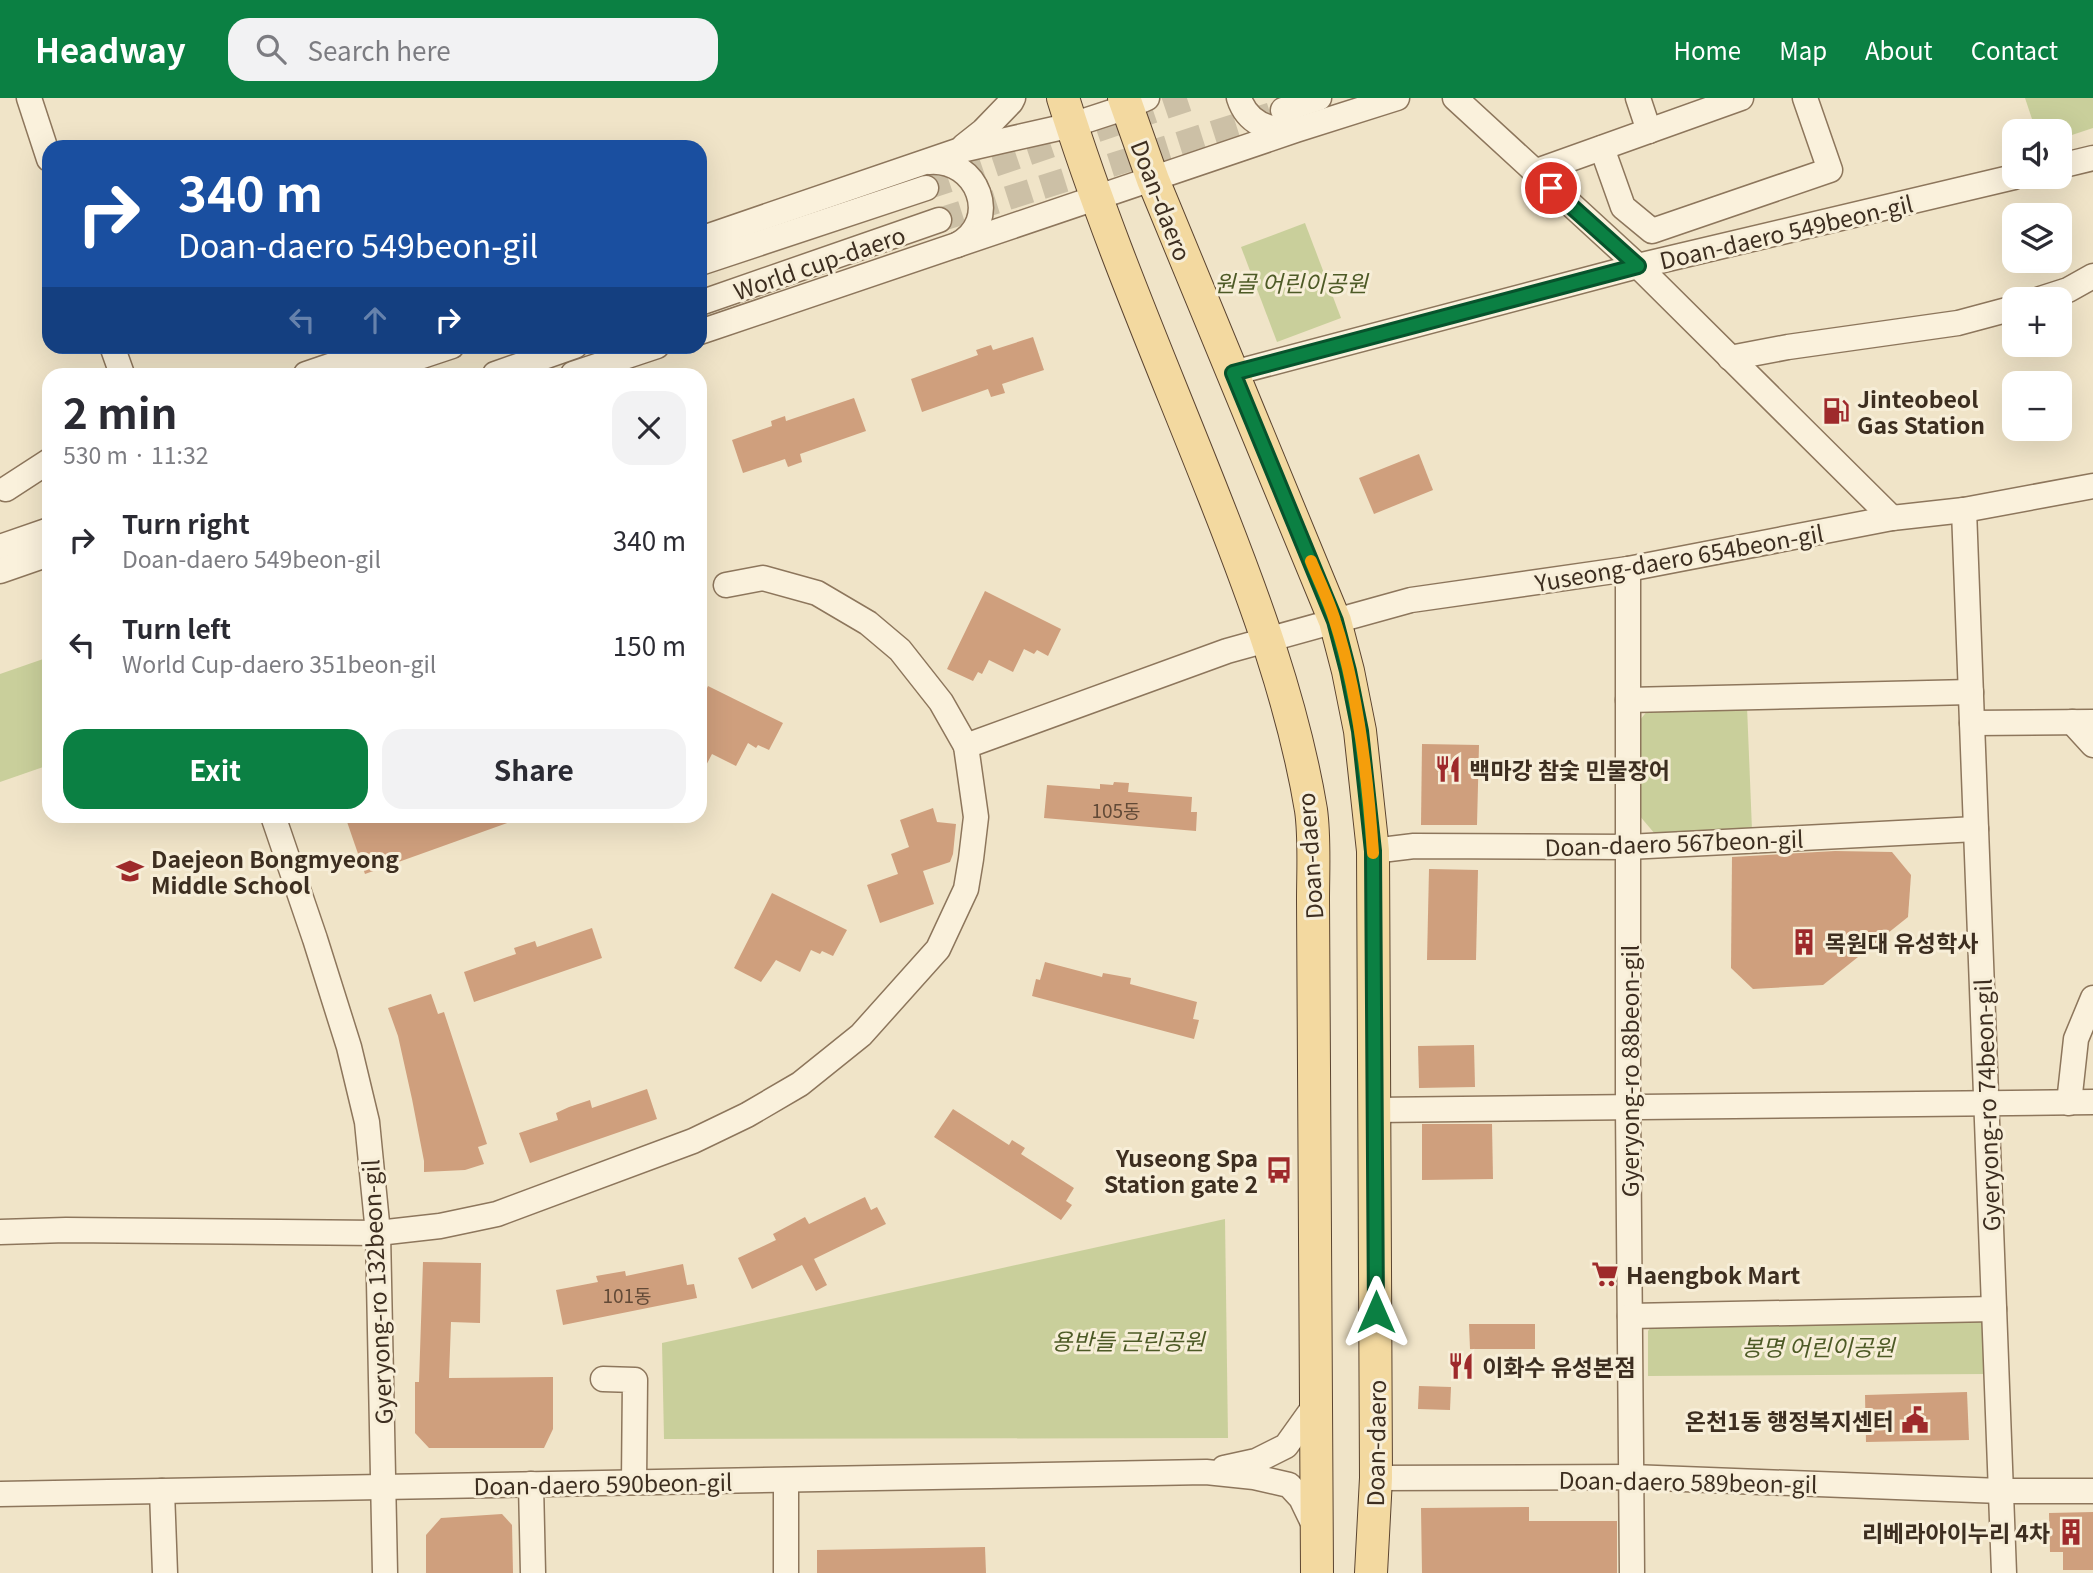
<!DOCTYPE html>
<meta charset="utf-8">
<style>
:root{--surface:#fff;--page:#f2f2f3;--text:#2b2b33;--muted:#7c7c81;--accent:#0b8043}
body{margin:0;font-family:Georgia,"Noto Sans KR",serif;background:var(--page);color:var(--text);height:100vh;display:flex;flex-direction:column;font-size:26px;white-space:nowrap}
*{box-sizing:border-box;margin:0}
p{font-size:23px;color:var(--muted)}
.icon{flex:none;width:38px;height:38px;fill:none;stroke:currentColor;stroke-width:2;stroke-linecap:round;stroke-linejoin:round}
.map{position:relative;flex:1;overflow:hidden}
.drawer{position:absolute;left:42px;top:270px;width:665px;height:455px;display:flex;flex-direction:column;background:var(--surface);border-radius:21px;box-shadow:0 7px 28px #0002}
.drawer>*{flex:none}
.banner{position:absolute;left:42px;top:42px;width:665px;height:214px;border-radius:21px;box-shadow:0 7px 28px #0002;background:#1a4fa0;color:#fff;overflow:hidden}
.controls{position:absolute;left:2002px;top:21px;display:grid;gap:14px}
.controls a{display:grid;place-items:center;width:70px;height:70px;border-radius:14px;background:var(--surface);box-shadow:0 7px 28px #0002;font-size:35px}
.pin{position:absolute;display:grid;place-items:center;width:60px;height:60px;color:#fff;margin:-30px;border:4px solid #fff;border-radius:50%;box-shadow:0 2px 7px #0007}
.me{position:absolute;width:77px;margin:-38px;rotate:0deg;stroke-linejoin:round;filter:drop-shadow(0 0 5px #0008)}
.turn{display:flex;align-items:center;gap:24px;height:147px;padding:0 21px;font-size:32px}
.turn .icon{width:91px;height:91px;stroke-width:2.5}
.turn b{display:block;font-size:49px;line-height:60px}
.lanes{display:flex;align-items:center;height:66px;padding:0 21px;background:#0003;justify-content:center;gap:35px;direction:ltr}
.lanes .off{opacity:.35}
.round{display:grid;place-items:center;flex:none;width:74px;height:74px;border-radius:21px;background:var(--page)}
.summary{display:flex;align-items:center;justify-content:space-between;height:119px;padding:0 21px}
h1{font-size:42px;font-weight:700;line-height:52px}
.primary-button{display:flex;gap:14px;margin-top:auto;padding:14px 21px}
.primary-button a{flex:1;height:80px;border-radius:21px;background:var(--accent);color:#fff;font-size:28px;font-weight:700;line-height:80px;text-align:center}
.primary-button a+a{background:var(--page);color:var(--text)}
ul{padding:0;list-style:none}
li{display:flex;align-items:center;gap:21px;height:105px;padding:0 21px}
li div{flex:1}
li b{display:block;font-size:26px}
li em{font-style:normal}
header{display:flex;align-items:center;gap:42px;box-sizing:border-box;height:98px;padding:0 35px;background:var(--accent);color:#fff}
header strong{font-size:33px}
nav{display:flex;gap:38px;margin-inline-start:auto;font-size:24px}
.search{width:490px;height:63px;background:var(--page);display:flex;align-items:center;gap:18px;box-sizing:border-box;padding:0 24px;border-radius:21px;color:var(--muted);font-size:26px}
.map>svg:first-child{display:block}
</style>
<header>
<strong>Headway</strong>
<div class="search"><svg class="icon" aria-label="search" viewBox="0 0 24 24"><circle cx="10" cy="10" r="6"/><path d="M15 15l6 6"/></svg>Search here</div>
<nav><a>Home</a><a>Map</a><a>About</a><a>Contact</a></nav>
</header>
<div class="map">
<svg width="2093" height="1475" viewBox="0 0 2093 1475">
<rect width="100%" height="100%" fill="#f0e4c8"/>
<!-- green -->
<g fill="#c9cf9b">
<path d="M 2025,0 L 2093,0 L 2093,30 L 2060,41 L 2060,33 L 2036,33 Z"/>
<path d="M 1305,125 L 1341,220 L 1277,244 L 1241,149 Z"/>
<path d="M 49,559 L 49,667 L 0,684 L 0,576 Z"/>
<path d="M 1747,608 L 1752,732 L 1655,736 L 1639,717 L 1640,622 L 1648,612 Z"/>
<path d="M 1225,1121 L 1228,1340 L 664,1341 L 662,1245 Z"/>
<path d="M 1988,1218 L 1988,1276 L 1648,1278 L 1648,1233 L 1658,1220 Z"/>
</g>
<!-- building -->
<g fill="#cf9f7d">
<path d="M 1033,239 L 1044,272 L 1002,286 L 1005,295 L 991,299 L 988,291 L 922,314 L 911,281 L 978,257 L 976,252 L 991,247 L 993,252 Z"/>
<path d="M 854,300 L 866,333 L 800,356 L 802,364 L 788,369 L 785,361 L 743,375 L 732,342 L 772,328 L 771,323 L 785,318 L 786,323 Z"/>
<path d="M 1419,356 L 1433,392 L 1374,416 L 1359,380 Z"/>
<path d="M 985,493 L 1061,531 L 1048,558 L 1037,552 L 1034,556 L 1024,551 L 1013,574 L 989,562 L 982,576 L 978,574 L 973,583 L 947,571 Z"/>
<path d="M 708,588 L 783,625 L 769,652 L 758,647 L 756,650 L 748,645 L 736,668 L 712,656 L 700,679 L 700,605 Z"/>
<path d="M 1422,646 L 1479,647 L 1477,727 L 1421,727 Z"/>
<path d="M 1114,684 L 1129,685 L 1128,694 L 1192,699 L 1191,714 L 1197,714 L 1196,733 L 1044,720 L 1047,687 L 1100,691 L 1100,686 L 1113,687 Z"/>
<path d="M 933,710 L 937,724 L 956,726 L 953,756 L 950,764 L 923,773 L 934,806 L 880,825 L 867,787 L 898,776 L 891,756 L 909,749 L 900,722 Z"/>
<path d="M 345,718 L 521,718 L 521,720 L 365,776 Z"/>
<path d="M 1835,753 L 1892,754 L 1911,777 L 1908,819 L 1823,887 L 1753,891 L 1731,870 L 1732,759 Z"/>
<path d="M 1429,771 L 1478,772 L 1476,862 L 1427,862 Z"/>
<path d="M 772,795 L 847,832 L 833,858 L 822,853 L 820,856 L 811,852 L 800,874 L 776,862 L 761,884 L 734,870 Z"/>
<path d="M 592,830 L 602,860 L 474,904 L 464,874 L 516,856 L 514,850 L 535,843 L 537,849 Z"/>
<path d="M 1045,864 L 1102,879 L 1103,875 L 1131,880 L 1130,886 L 1197,904 L 1193,921 L 1199,922 L 1194,941 L 1032,898 L 1036,881 L 1040,882 Z"/>
<path d="M 431,896 L 438,916 L 444,914 L 487,1046 L 478,1049 L 484,1066 L 465,1072 L 424,1074 L 424,1063 L 412,1001 L 398,938 L 388,910 Z"/>
<path d="M 1474,947 L 1475,989 L 1419,990 L 1418,948 Z"/>
<path d="M 647,991 L 657,1021 L 530,1065 L 519,1035 L 558,1022 L 556,1015 L 569,1009 L 590,1002 L 592,1010 Z"/>
<path d="M 953,1011 L 1009,1047 L 1012,1042 L 1025,1050 L 1021,1056 L 1074,1090 L 1066,1103 L 1072,1107 L 1061,1122 L 934,1039 Z"/>
<path d="M 1422,1026 L 1492,1026 L 1493,1081 L 1422,1082 Z"/>
<path d="M 865,1099 L 871,1112 L 877,1109 L 886,1126 L 814,1161 L 827,1187 L 816,1193 L 802,1167 L 752,1191 L 738,1160 L 776,1142 L 773,1136 L 805,1119 L 809,1126 Z"/>
<path d="M 423,1164 L 481,1165 L 480,1225 L 451,1224 L 449,1280 L 553,1279 L 553,1331 L 544,1350 L 429,1350 L 415,1335 L 415,1284 L 419,1284 Z"/>
<path d="M 683,1166 L 687,1187 L 694,1186 L 697,1200 L 563,1227 L 556,1192 L 598,1184 L 596,1178 L 625,1173 L 626,1178 Z"/>
<path d="M 1469,1226 L 1535,1226 L 1535,1251 L 1470,1251 Z"/>
<path d="M 1419,1288 L 1451,1289 L 1450,1312 L 1418,1311 Z"/>
<path d="M 1967,1294 L 1969,1342 L 1866,1344 L 1865,1297 Z"/>
<path d="M 1529,1409 L 1529,1423 L 1617,1423 L 1617,1475 L 1422,1475 L 1421,1410 Z"/>
<path d="M 2093,1414 L 2093,1472 L 2063,1472 L 2063,1454 L 2050,1454 L 2049,1415 Z"/>
<path d="M 502,1416 L 512,1427 L 513,1475 L 426,1475 L 426,1437 L 441,1420 Z"/>
<path d="M 985,1449 L 986,1475 L 817,1475 L 817,1452 Z"/>
</g>
<g fill="none" stroke-linecap="round" stroke-linejoin="round">
<!-- minor-tunnel -->
<g stroke="#ccc0a6" stroke-width="24" stroke-dasharray="24 12" stroke-linecap="butt">
<path d="M 926,90 L 1192,0"/>
<path d="M 939,122 L 1272,16"/>
</g>
<defs>
<g id="minor">
<path d="M 29,0 L 49,61"/>
<path d="M 1239,0 C 1247,25 1268,33 1293,32"/>
<path d="M 1455,0 L 1638,168 L 1892,420"/>
<path d="M 1638,0 L 1649,33"/>
<path d="M 1283,12 L 1319,0"/>
<path d="M 964,48 L 983,33 L 1011,4 L 1013,0"/>
<path d="M 1602,50 L 1623,109 L 1652,133 L 1830,72 L 1805,0"/>
<path d="M 929,64 C 978,60 1002,123 957,147"/>
<path d="M 2060,68 L 2093,60"/>
<path d="M 1534,74 L 1741,0"/>
<path d="M 700,141 L 957,53 L 1072,27 L 1127,9 L 1147,0"/>
<path d="M 700,165 L 926,90"/>
<path d="M 2040,201 L 2068,192 L 2093,178"/>
<path d="M 700,205 L 939,122"/>
<path d="M 700,234 L 1296,32 L 1397,0"/>
<path d="M 112,248 L 122,276"/>
<path d="M 1730,260 L 1788,249 L 1958,225 L 2014,210"/>
<path d="M 1233,275 L 1638,168 L 2014,79"/>
<path d="M 306,276 L 388,248"/>
<path d="M 368,276 L 452,248"/>
<path d="M 495,276 L 575,248"/>
<path d="M 573,276 L 657,248"/>
<path d="M 6,391 L 49,363"/>
<path d="M 1964,412 L 2004,1475"/>
<path d="M 0,449 L 49,432"/>
<path d="M 1628,471 L 1628,1010 L 1632,1475"/>
<path d="M 0,473 L 49,456"/>
<path d="M 726,487 L 763,480 L 817,495 L 868,525 L 900,552 L 941,604 L 966,648"/>
<path d="M 1628,602 L 1971,594"/>
<path d="M 2072,624 L 2093,647"/>
<path d="M 1972,625 L 2093,624"/>
<path d="M 273,718 L 315,841 L 349,949 L 367,1024 L 378,1135 L 385,1475"/>
<path d="M 1373,753 L 1414,748 L 1628,749 L 1976,731"/>
<path d="M 2069,1005 L 2076,941 L 2093,900"/>
<path d="M 1375,1012 L 2093,1004"/>
<path d="M 0,1134 L 66,1132 L 378,1135 L 440,1128 L 497,1116 L 693,1043 L 747,1017 L 800,986 L 861,937 L 938,851 L 966,791 L 971,761 L 976,719 L 966,648 L 1227,553 L 1411,502 L 1628,471 L 1892,420 L 1964,412 L 2093,388"/>
<path d="M 1630,1218 L 1994,1211"/>
<path d="M 603,1281 L 635,1282 L 634,1384"/>
<path d="M 1224,1370 L 1256,1363 L 1286,1348 L 1316,1306"/>
<path d="M 1376,1380 L 1631,1379 L 2001,1393 L 2093,1393"/>
<path d="M 786,1382 L 786,1475"/>
<path d="M 531,1386 L 533,1475"/>
<path d="M 162,1393 L 165,1475"/>
<path d="M 0,1396 L 1206,1374 L 1254,1379 L 1289,1387 L 1301,1400 L 1315,1429"/>
</g>
<g id="major">
<path d="M 1063,0 C 1105,135 1162,266 1214,398 C 1254,499 1293,604 1311,712 C 1315,740 1313,774 1313,802 L 1317,1475"/>
<path d="M 1124,0 L 1153,82 L 1335,523 L 1348,573 L 1360,633 L 1373,753 L 1376,1380 L 1371,1475"/>
</g>
</defs>
<!-- minor casing -->
<use href="#minor" stroke="#8d765c" stroke-width="27"/>
<!-- major casing -->
<use href="#major" stroke="#5b4430" stroke-width="34"/>
<!-- minor -->
<use href="#minor" stroke="#faf1dc" stroke-width="24"/>
<!-- major -->
<use href="#major" stroke="#f3d9a0" stroke-width="32"/>
</g>
<g fill="none" stroke-linecap="round" stroke-linejoin="round">
<defs>
<path id="route" d="M 1376,1214 L 1373,753 L 1360,633 L 1348,573 L 1335,523 L 1233,275 L 1638,168 L 1551,90"/>
</defs>
<!-- route casing -->
<use href="#route" stroke="#07532c" stroke-width="18"/>
<!-- route -->
<use href="#route" stroke="#0b8043" stroke-width="12"/>
<!-- slow -->
<path stroke="#f59e0b" stroke-width="12" d="M 1311,463 C 1319,483 1329,503 1335,523 C 1358,593 1368,682 1373,755"/>
</g>
<!-- icons -->
<defs>
<symbol id="fuel-bare" viewBox="-9 -9 18 18"><path d="M-5.5-6h7V0h2V4h1.3V-2.5L3-4.5l.8-.8L6-3V5H2.5V1h-1V6h-7ZM-4.2-4.7v3.2H.2V-4.7Z" fill="#9e2a2b" stroke="#f7eed8" stroke-width="2.5" paint-order="stroke"/></symbol>
<symbol id="restaurant-bare" viewBox="-9 -9 18 18"><path d="M-5-6h1v4h1v-4h1v4h1v-4h1v5L-1.5 .5V6h-2V.5L-5-1ZM5-6V6H3V1.5H1.5Q1.5-4 5-6Z" fill="#9e2a2b" stroke="#f7eed8" stroke-width="2.5" paint-order="stroke"/></symbol>
<symbol id="school-bare" viewBox="-9 -9 18 18"><path d="M0-5L7-2L0 1L-7-2ZM-4 1L0 2.5L4 1V4Q0 6-4 4Z" fill="#9e2a2b" stroke="#f7eed8" stroke-width="2.5" paint-order="stroke"/></symbol>
<symbol id="building-bare" viewBox="-9 -9 18 18"><path d="M-4-6H4V6H1V3H-1V6H-4ZM-2.5-4.3h1.7v1.8h-1.7ZM.8-4.3h1.7v1.8H.8ZM-2.5-1h1.7V.8h-1.7ZM.8-1h1.7V.8H.8Z" fill="#9e2a2b" stroke="#f7eed8" stroke-width="2.5" paint-order="stroke"/></symbol>
<symbol id="bus-bare" viewBox="-9 -9 18 18"><path d="M-5-6H5V4H4V6H2V4H-2V6H-4V4H-5ZM-3.5-4V0h7V-4ZM-3.5 1.2v1.5H-2V1.2ZM2 1.2v1.5H3.5V1.2Z" fill="#9e2a2b" stroke="#f7eed8" stroke-width="2.5" paint-order="stroke"/></symbol>
<symbol id="supermarket-bare" viewBox="-9 -9 18 18"><path d="M-6-5.5h2.5l.6 2H6L4.5 2H-2.5L-4.4-4H-6ZM-1.5 3.2a1.3 1.3 0 1 0 .1 0ZM3 3.2a1.3 1.3 0 1 0 .1 0Z" fill="#9e2a2b" stroke="#f7eed8" stroke-width="2.5" paint-order="stroke"/></symbol>
<symbol id="civic-bare" viewBox="-9 -9 18 18"><path d="M-.6-6.5H3V-4.5H.6V-3L4-1V1h2V6H-6V1h2V-1L-.6-3ZM-1.2 2.5V6h2.4V2.5Z" fill="#9e2a2b" stroke="#f7eed8" stroke-width="2.5" paint-order="stroke"/></symbol>
</defs>
<g fill-rule="evenodd">
<use href="#fuel-bare" x="1817" y="294" width="38" height="38"/>
<use href="#restaurant-bare" x="1429" y="652" width="38" height="38"/>
<use href="#school-bare" x="111" y="754" width="38" height="38"/>
<use href="#building-bare" x="1785" y="825" width="38" height="38"/>
<use href="#bus-bare" x="1260" y="1053" width="38" height="38"/>
<use href="#supermarket-bare" x="1586" y="1157" width="38" height="38"/>
<use href="#restaurant-bare" x="1442" y="1249" width="38" height="38"/>
<use href="#civic-bare" x="1896" y="1303" width="38" height="38"/>
<use href="#building-bare" x="2052" y="1415" width="38" height="38"/>
</g>
<g text-anchor="middle" dominant-baseline="central" stroke-width="6" stroke-linejoin="round" paint-order="stroke">
<!-- number labels -->
<g font-size="19" fill="#624a37">
<text x="1116" y="711">105동</text>
<text x="627" y="1196">101동</text>
</g>
<!-- street labels -->
<g font-size="23" fill="#3d2e20" stroke="#f7eed8">
<text transform="translate(1162 102) rotate(69)">Doan-daero</text>
<text transform="translate(1786 133) rotate(-13)">Doan-daero 549beon-gil</text>
<text transform="translate(819 164) rotate(-19)">World cup-daero</text>
<text transform="translate(1679 459) rotate(-10)">Yuseong-daero 654beon-gil</text>
<text transform="translate(1674 744) rotate(-2)">Doan-daero 567beon-gil</text>
<text transform="translate(1309 758) rotate(-94)">Doan-daero</text>
<text transform="translate(1629 973) rotate(-90)">Gyeryong-ro 88beon-gil</text>
<text transform="translate(1986 1007) rotate(-92)">Gyeryong-ro 74beon-gil</text>
<text transform="translate(376 1194) rotate(-93)">Gyeryong-ro 132beon-gil</text>
<text transform="translate(1375 1345) rotate(-89)">Doan-daero</text>
<text transform="translate(1688 1383) rotate(1)">Doan-daero 589beon-gil</text>
<text transform="translate(603 1385) rotate(-1)">Doan-daero 590beon-gil</text>
</g>
<!-- park labels -->
<g font-size="23" font-style="italic" fill="#4d5a26" stroke="#f7eed8">
<text x="1291" y="184">원골 어린이공원</text>
<text x="1128" y="1242">용반들 근린공원</text>
<text x="1818" y="1248">봉명 어린이공원</text>
</g>
<!-- poi labels -->
<g font-size="23" font-weight="bold" fill="#3d2e20" stroke="#f7eed8" text-anchor="start">
<text x="1857" y="300">Jinteobeol<tspan x="1857" dy="26">Gas Station</tspan></text>
<text x="1469" y="671">백마강 참숯 민물장어</text>
<text x="151" y="760">Daejeon Bongmyeong<tspan x="151" dy="26">Middle School</tspan></text>
<text x="1825" y="844">목원대 유성학사</text>
<text x="1258" y="1059" text-anchor="end">Yuseong Spa<tspan x="1258" dy="26">Station gate 2</tspan></text>
<text x="1626" y="1176">Haengbok Mart</text>
<text x="1482" y="1268">이화수 유성본점</text>
<text x="1894" y="1322" text-anchor="end">온천1동 행정복지센터</text>
<text x="2050" y="1434" text-anchor="end">리베라아이누리 4차</text>
</g>
</g>
</svg>
<div class="controls">
<a><svg class="icon" aria-label="sound" viewBox="0 0 24 24"><path d="M4 9h4l5-4v14l-5-4H4zM17 9q2 3 0 6"/></svg></a>
<a><svg class="icon" aria-label="layers" viewBox="0 0 24 24"><path d="M12 4l9 5-9 5-9-5zM3 14l9 5 9-5"/></svg></a>
<a>+</a>
<a>−</a>
</div>
<div class="pin" style="left:1551px;top:90px;background:#d93025"><svg class="icon" aria-label="arrive" viewBox="0 0 24 24"><path d="M6 21V4h12l-3 4 3 4H6"/></svg></div>
<svg class="me" style="left:1376px;top:1214px" viewBox="-20 -20 40 40"><path d="M0-17L14 15 0 8-14 15z" fill="#0b8043" stroke="#fff" stroke-width="4"/></svg>
<div class="banner">
<div class="turn"><svg class="icon" aria-label="right" viewBox="0 0 24 24"><path d="M7 20v-9h11M14 6l5 5-5 5"/></svg><div><b>340 m</b>Doan-daero 549beon-gil</div></div>
<div class="lanes"><svg class="icon off" aria-label="left" viewBox="0 0 24 24"><path d="M17 20v-9H6M10 6l-5 5 5 5"/></svg><svg class="icon off" aria-label="ahead" viewBox="0 0 24 24"><path d="M12 20V5M6 11l6-6 6 6"/></svg><svg class="icon" aria-label="right" viewBox="0 0 24 24"><path d="M7 20v-9h11M14 6l5 5-5 5"/></svg></div>
</div>
<section class="drawer">
<div class="summary"><div><h1>2 min</h1><p>530 m · 11:32</p></div><a class="round"><svg class="icon" aria-label="close" viewBox="0 0 24 24"><path d="M6 6l12 12M18 6L6 18"/></svg></a></div>
<ul>
<li><svg class="icon" aria-label="right" viewBox="0 0 24 24"><path d="M7 20v-9h11M14 6l5 5-5 5"/></svg><div><b>Turn right</b><p>Doan-daero 549beon-gil</p></div><em>340 m</em></li>
<li><svg class="icon" aria-label="left" viewBox="0 0 24 24"><path d="M17 20v-9H6M10 6l-5 5 5 5"/></svg><div><b>Turn left</b><p>World Cup-daero 351beon-gil</p></div><em>150 m</em></li>
</ul>
<div class="primary-button"><a>Exit</a><a>Share</a></div>
</section>
</div>
